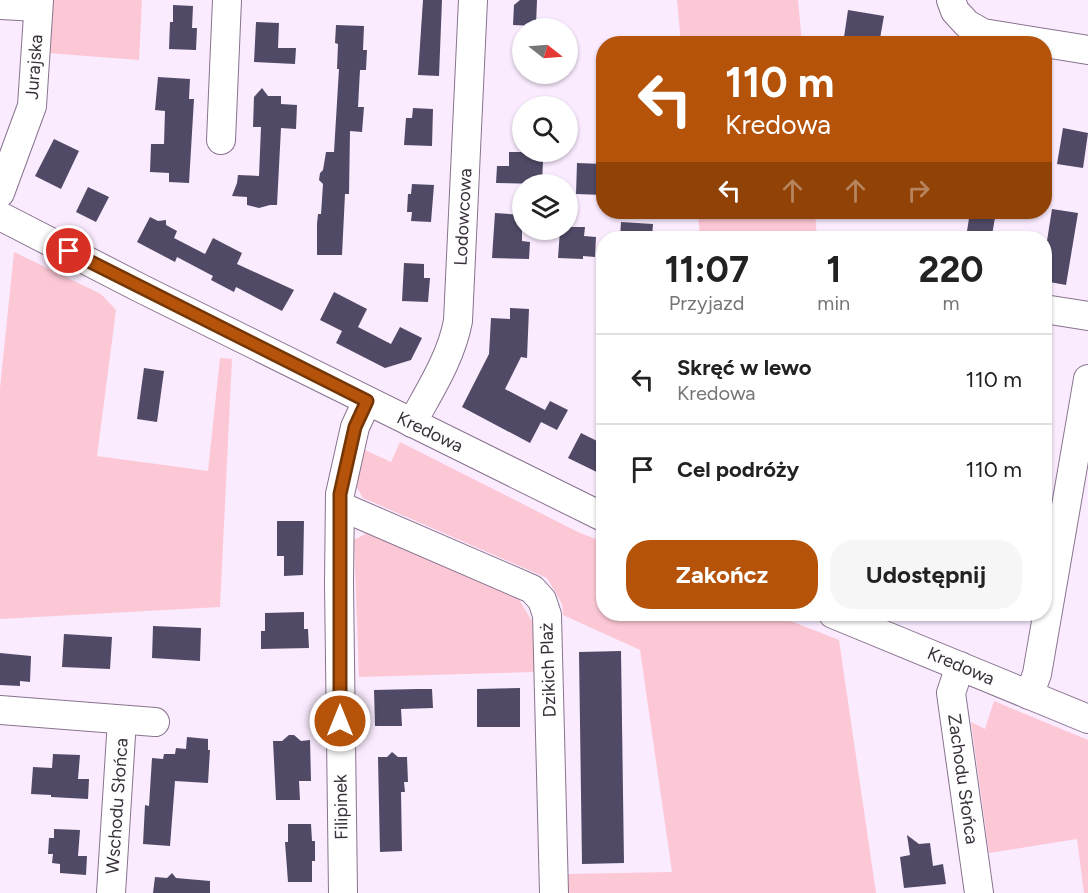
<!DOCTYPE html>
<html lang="pl">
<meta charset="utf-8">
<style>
:root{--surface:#fff;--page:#f6f6f6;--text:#222;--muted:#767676;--line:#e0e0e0;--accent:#b45309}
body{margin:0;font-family:Figtree,sans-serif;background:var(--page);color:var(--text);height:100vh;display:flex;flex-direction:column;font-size:22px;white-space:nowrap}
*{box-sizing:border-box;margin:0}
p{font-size:20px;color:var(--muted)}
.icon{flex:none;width:33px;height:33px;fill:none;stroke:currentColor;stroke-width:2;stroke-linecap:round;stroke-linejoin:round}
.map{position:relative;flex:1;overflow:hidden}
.details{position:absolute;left:596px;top:231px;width:456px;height:390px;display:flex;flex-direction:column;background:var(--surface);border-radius:24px;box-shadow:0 2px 4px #0004}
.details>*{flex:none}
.top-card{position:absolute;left:596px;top:36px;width:456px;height:183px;border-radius:24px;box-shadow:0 2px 4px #0004;background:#b45309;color:#fff;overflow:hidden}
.needle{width:39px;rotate:107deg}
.controls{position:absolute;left:512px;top:18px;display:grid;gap:12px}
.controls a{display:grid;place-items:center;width:66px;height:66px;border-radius:50%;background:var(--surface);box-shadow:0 2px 4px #0004;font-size:30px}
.pin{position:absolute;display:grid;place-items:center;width:51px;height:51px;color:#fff;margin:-26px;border:3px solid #fff;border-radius:50%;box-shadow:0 2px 6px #0007}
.me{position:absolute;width:66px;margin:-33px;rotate:0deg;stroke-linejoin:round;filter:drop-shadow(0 0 4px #0008)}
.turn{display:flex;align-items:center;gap:21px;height:126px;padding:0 30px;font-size:27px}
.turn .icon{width:78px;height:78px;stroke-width:2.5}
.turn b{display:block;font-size:42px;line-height:51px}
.lanes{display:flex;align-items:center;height:57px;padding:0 30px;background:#0003;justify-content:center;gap:30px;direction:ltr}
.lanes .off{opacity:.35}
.eta{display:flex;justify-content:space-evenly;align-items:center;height:102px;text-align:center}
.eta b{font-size:36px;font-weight:700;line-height:42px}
.button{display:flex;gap:12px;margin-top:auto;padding:12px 30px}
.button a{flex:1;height:69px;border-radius:24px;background:var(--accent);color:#fff;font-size:24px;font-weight:700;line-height:69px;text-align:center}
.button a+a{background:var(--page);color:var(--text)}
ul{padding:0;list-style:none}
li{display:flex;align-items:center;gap:18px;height:90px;padding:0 30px;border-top:2px solid var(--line)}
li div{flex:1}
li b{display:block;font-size:22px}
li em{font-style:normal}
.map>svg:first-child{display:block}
</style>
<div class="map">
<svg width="1088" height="893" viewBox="0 0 1088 893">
<rect width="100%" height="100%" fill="#faebfe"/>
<!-- green -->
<g fill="#fdc8d6">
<path d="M 50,0 L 142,0 L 139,60 L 47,53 Z"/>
<path d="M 677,0 L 798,0 L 802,43 L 681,43 Z"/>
<path d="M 698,212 L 815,212 L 817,238 L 700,238 Z"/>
<path d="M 14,252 L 101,294 L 116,310 L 97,456 L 208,471 L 220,358 L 232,359 L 220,607 L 0,619 L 0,388 Z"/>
<path d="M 400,442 L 578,532 L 603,542 L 603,614 L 773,614 L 839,640 L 876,893 L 567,893 L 566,874 L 672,872 L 640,650 L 563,615 L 562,604 L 547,578 L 363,498 L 356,486 L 365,450 L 391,462 Z"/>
<path d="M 367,533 L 518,598 L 532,621 L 534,672 L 359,677 L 354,540 Z"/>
<path d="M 994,701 L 1088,740 L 1088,893 L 1084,893 L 1077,839 L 989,853 L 971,722 L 985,729 Z"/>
</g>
<!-- building -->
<g fill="#514a67">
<path d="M 423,0 L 442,0 L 439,76 L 418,75 Z"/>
<path d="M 520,0 L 537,0 L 536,26 L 513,25 L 514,5 Z"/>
<path d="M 173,5 L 193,6 L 192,28 L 197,28 L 196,50 L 169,49 L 170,22 L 173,22 Z"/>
<path d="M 848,10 L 884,16 L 879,44 L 843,44 Z"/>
<path d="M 256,22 L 279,23 L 278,48 L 296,48 L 295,64 L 254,62 Z"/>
<path d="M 336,25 L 364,26 L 363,50 L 367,50 L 366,70 L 360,70 L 358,107 L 364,107 L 362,132 L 350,131 L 349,194 L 345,194 L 342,255 L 317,255 L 317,224 L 318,214 L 321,214 L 323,184 L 319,180 L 320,173 L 323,170 L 326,152 L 334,152 L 339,69 L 337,69 L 338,44 L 335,43 Z"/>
<path d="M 158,77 L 190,79 L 189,99 L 194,99 L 189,183 L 169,182 L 169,173 L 150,172 L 151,144 L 164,144 L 165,111 L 155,110 Z"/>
<path d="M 262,88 L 268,96 L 281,96 L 281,104 L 297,105 L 296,129 L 281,128 L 277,205 L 270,205 L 259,208 L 247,205 L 247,197 L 232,196 L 237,183 L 238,175 L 259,176 L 261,127 L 253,127 L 254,97 Z"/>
<path d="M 413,108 L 433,109 L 432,146 L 404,145 L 406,118 L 412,118 Z"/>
<path d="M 1063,128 L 1088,133 L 1083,168 L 1057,164 Z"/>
<path d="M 54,139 L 79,151 L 61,189 L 35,176 Z"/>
<path d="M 509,152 L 540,152 L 539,161 L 543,161 L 542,184 L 496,183 L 497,166 L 509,166 Z"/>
<path d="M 577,163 L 603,164 L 603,195 L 576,194 Z"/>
<path d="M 412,184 L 434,185 L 431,222 L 411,221 L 412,212 L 407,212 L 408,194 L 411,194 Z"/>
<path d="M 88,187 L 109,197 L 96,222 L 76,212 Z"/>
<path d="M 1052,209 L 1078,213 L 1066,285 L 1044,281 L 1044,260 Z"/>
<path d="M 970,212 L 996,212 L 992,235 L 967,231 Z"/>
<path d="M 495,213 L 522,215 L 522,241 L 530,242 L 529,259 L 492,258 Z"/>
<path d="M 150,217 L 158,221 L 166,220 L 166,225 L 177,231 L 174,238 L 205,254 L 213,238 L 242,253 L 237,264 L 294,290 L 282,311 L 236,287 L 234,292 L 211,280 L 213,276 L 177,257 L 175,262 L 137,242 Z"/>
<path d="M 621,222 L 653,224 L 652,238 L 620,238 Z"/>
<path d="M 567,227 L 585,227 L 584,236 L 596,237 L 595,257 L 583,256 L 583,259 L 558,258 L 560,230 L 567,230 Z"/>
<path d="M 404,263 L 424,264 L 424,278 L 430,278 L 428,302 L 402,301 Z"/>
<path d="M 334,292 L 367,309 L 358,327 L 391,344 L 400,327 L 422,338 L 411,360 L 385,368 L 336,343 L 342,331 L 320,320 Z"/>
<path d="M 510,308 L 529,309 L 527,358 L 521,357 L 505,389 L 545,410 L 550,401 L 568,410 L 557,430 L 541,422 L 530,443 L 462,407 L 489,354 L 491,318 L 510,319 Z"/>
<path d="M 144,368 L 164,371 L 157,422 L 137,419 Z"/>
<path d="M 581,433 L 603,444 L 603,475 L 568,458 Z"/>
<path d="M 277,521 L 304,521 L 303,575 L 284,576 L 284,556 L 277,556 Z"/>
<path d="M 304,612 L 304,629 L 308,629 L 309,648 L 261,649 L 261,631 L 265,631 L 265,613 Z"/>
<path d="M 153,626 L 201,628 L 200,661 L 152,658 Z"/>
<path d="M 64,634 L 112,637 L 110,669 L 62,667 Z"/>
<path d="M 621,651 L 624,863 L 582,864 L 579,652 Z"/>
<path d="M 0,653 L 31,656 L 30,682 L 20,681 L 20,686 L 0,685 Z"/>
<path d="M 520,688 L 520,727 L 477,727 L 477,689 Z"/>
<path d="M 417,689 L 432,689 L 433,708 L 401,709 L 402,726 L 375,726 L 374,690 Z"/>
<path d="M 289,735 L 294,735 L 301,741 L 310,740 L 311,781 L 299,781 L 300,800 L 276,800 L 273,741 L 282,741 Z"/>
<path d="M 187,737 L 208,739 L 208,750 L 210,750 L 208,783 L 175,781 L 170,846 L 143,844 L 145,805 L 149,806 L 152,758 L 163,759 L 164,754 L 175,754 L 176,748 L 186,749 Z"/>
<path d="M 392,752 L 398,757 L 407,757 L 408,782 L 404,782 L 405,792 L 401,792 L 402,851 L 380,852 L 378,757 L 387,757 Z"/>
<path d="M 53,754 L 80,755 L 78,779 L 89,779 L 88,799 L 51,797 L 51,795 L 31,794 L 33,767 L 52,768 Z"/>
<path d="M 288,824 L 311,824 L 312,841 L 315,841 L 315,861 L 312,861 L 312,882 L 288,882 L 285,842 L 288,842 Z"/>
<path d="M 54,829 L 80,830 L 78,856 L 87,856 L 86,875 L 60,873 L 60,864 L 52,863 L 53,854 L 48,854 L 49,838 L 54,838 Z"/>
<path d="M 907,835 L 919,844 L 930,843 L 933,866 L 943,864 L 946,884 L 904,888 L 900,857 L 910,855 Z"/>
<path d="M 172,873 L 176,878 L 210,881 L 210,893 L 153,893 L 155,877 L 167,878 Z"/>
</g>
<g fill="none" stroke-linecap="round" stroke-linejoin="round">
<defs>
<g id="minor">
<path d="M 951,0 L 955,11 L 967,24 L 983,33 L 1088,50"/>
<path d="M 0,5 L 38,7"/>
<path d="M 221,140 L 227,0"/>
<path d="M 0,193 L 32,106 L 39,0"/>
<path d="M 0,216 L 142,289 L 603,517"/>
<path d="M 1044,309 L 1088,316"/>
<path d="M 412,423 C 430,390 451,358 458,321 L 473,0"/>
<path d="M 340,506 L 532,589 L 542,600 L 547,615 L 554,893"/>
<path d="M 833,614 L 1088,719"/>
<path d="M 960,666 L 951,693 L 979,893"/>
<path d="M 1029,695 L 1037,674 L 1088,379"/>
<path d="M 0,710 L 155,722"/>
<path d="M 111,893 L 122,720"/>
<path d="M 343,893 L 339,583 L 340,494 L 355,427 L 367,401"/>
</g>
</defs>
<!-- minor casing -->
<use href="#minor" stroke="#88738f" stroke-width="30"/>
<!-- minor -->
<use href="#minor" stroke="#fff" stroke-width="28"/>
</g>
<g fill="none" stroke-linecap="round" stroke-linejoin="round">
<defs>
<path id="route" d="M 69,251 L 367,401 L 355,427 L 340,494 L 340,721"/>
</defs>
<!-- route casing -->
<use href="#route" stroke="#753606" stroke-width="15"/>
<!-- route -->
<use href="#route" stroke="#b45309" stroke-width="10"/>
</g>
<g text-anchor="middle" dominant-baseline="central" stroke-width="6" stroke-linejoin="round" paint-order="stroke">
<!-- street labels -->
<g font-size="18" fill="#39303c" stroke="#fefefe">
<text transform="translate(34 67) rotate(-86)">Jurajska</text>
<text transform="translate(463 217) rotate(-87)">Lodowcowa</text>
<text transform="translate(430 432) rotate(26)">Kredowa</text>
<text transform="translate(961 666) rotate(23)">Kredowa</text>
<text transform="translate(548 670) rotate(-92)">Dzikich Plaż</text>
<text transform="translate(963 779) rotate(82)">Zachodu Słońca</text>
<text transform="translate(117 806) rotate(-86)">Wschodu Słońca</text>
<text transform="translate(341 807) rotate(-91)">Filipinek</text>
</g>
</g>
</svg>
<div class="controls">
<a><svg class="needle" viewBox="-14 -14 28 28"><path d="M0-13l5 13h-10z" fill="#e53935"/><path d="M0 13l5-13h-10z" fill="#767676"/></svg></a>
<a><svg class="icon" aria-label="search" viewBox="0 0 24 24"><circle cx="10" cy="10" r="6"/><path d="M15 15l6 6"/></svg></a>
<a><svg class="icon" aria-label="layers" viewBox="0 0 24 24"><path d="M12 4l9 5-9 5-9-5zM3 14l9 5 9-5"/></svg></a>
</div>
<div class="pin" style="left:69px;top:251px;background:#d93025"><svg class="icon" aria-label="arrive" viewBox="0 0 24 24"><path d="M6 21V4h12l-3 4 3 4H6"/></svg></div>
<svg class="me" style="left:340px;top:721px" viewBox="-20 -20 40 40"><circle r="17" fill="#b45309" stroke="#fff" stroke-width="3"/><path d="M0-11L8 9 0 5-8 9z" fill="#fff"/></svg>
<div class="top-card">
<div class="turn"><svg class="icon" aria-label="left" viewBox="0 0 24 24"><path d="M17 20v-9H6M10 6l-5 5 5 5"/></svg><div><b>110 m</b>Kredowa</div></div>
<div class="lanes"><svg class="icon" aria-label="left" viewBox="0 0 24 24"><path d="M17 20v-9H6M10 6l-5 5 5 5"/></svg><svg class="icon off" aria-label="ahead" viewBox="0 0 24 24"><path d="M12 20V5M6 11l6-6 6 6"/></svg><svg class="icon off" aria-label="ahead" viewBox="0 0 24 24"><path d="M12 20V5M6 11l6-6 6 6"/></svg><svg class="icon off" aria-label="right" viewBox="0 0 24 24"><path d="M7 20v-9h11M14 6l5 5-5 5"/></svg></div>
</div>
<section class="details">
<div class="eta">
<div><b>11:07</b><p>Przyjazd</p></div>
<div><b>1</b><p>min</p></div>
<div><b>220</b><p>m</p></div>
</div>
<ul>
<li><svg class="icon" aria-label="left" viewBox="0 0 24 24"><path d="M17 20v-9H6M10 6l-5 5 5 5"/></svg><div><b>Skręć w lewo</b><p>Kredowa</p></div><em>110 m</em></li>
<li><svg class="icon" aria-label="arrive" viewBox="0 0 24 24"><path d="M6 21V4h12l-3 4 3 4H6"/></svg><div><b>Cel podróży</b></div><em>110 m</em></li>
</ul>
<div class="button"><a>Zakończ</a><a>Udostępnij</a></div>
</section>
</div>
